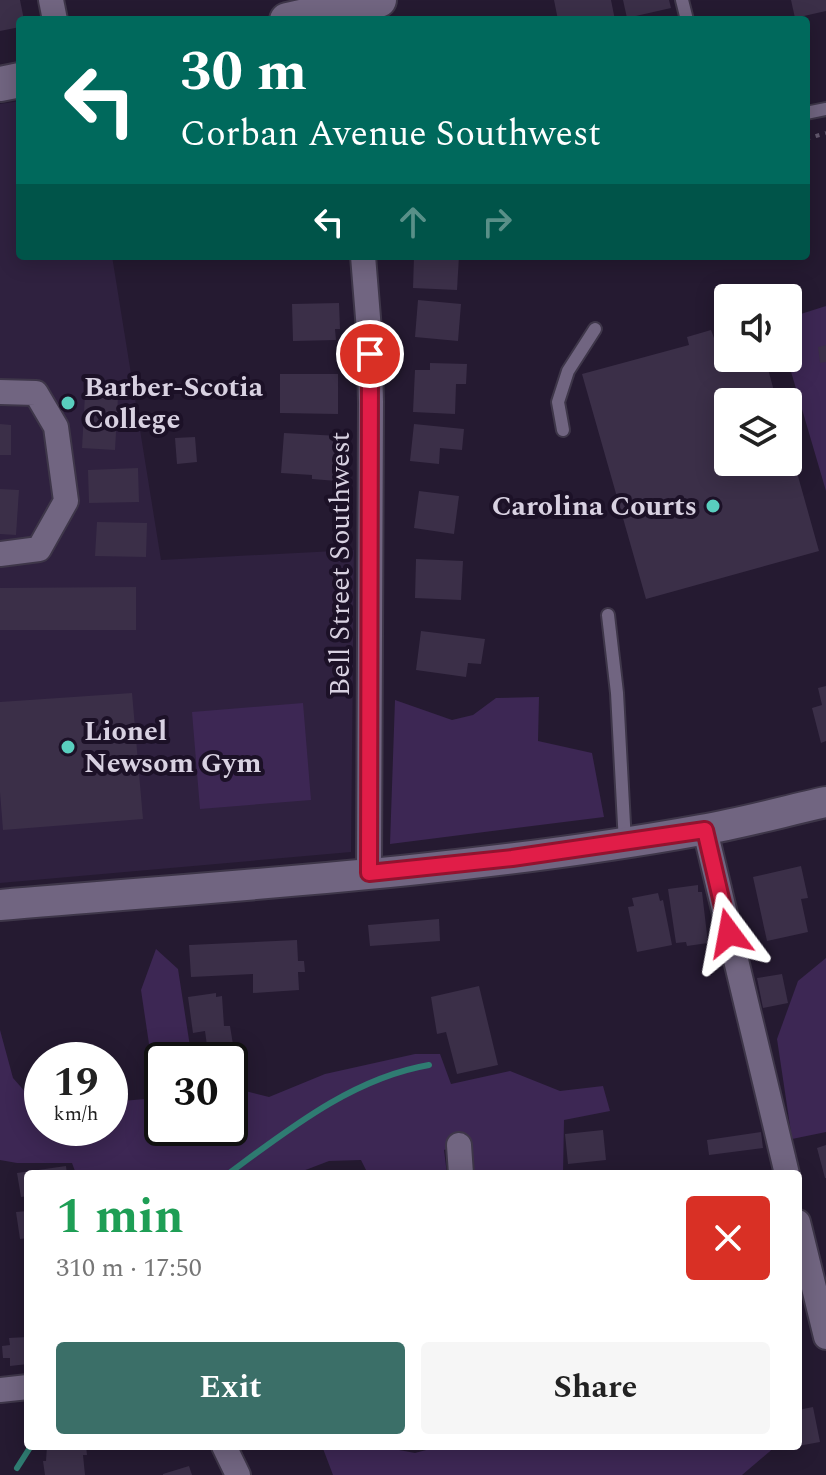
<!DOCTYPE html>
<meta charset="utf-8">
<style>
:root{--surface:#fff;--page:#f6f6f6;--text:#222;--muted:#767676;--accent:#3b6f68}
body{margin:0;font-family:Spectral,serif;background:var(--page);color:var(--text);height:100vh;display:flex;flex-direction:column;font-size:30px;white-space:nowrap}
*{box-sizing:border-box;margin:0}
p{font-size:26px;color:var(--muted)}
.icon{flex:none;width:44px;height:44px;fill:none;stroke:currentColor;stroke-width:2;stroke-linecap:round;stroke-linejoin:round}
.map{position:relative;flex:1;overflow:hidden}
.drawer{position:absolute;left:24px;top:1170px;width:778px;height:280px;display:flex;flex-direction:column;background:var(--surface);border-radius:8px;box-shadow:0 4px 20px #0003}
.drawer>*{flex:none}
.guide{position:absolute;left:16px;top:16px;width:794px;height:244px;border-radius:8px;box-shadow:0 4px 20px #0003;background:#00695c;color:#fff;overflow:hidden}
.tools{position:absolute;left:714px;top:284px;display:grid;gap:16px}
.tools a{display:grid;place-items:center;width:88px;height:88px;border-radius:8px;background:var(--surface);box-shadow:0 4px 20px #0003;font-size:40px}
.speed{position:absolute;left:24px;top:1042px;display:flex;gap:16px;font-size:40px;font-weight:700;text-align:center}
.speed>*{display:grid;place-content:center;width:104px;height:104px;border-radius:50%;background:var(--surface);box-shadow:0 4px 20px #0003;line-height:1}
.speed small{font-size:20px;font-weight:400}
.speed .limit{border:4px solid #111;border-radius:12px;background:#fff;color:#111}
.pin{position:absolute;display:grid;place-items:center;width:68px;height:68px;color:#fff;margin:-34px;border:4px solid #fff;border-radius:50%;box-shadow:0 2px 8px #0007}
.me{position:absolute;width:88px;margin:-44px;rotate:347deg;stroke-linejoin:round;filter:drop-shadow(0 0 6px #0008)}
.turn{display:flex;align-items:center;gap:28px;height:168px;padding:0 32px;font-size:36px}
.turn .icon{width:104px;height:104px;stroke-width:2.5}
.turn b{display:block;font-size:56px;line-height:68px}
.lanes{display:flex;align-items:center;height:76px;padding:0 32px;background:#0003;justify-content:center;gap:40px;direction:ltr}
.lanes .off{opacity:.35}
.round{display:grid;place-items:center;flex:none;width:84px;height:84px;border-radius:8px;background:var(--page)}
.summary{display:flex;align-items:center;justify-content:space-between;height:136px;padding:0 32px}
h1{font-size:48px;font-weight:700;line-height:60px;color:#1e9e55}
.button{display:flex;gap:16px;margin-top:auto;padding:16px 32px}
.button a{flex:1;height:92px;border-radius:8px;background:var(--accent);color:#fff;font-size:32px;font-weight:700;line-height:92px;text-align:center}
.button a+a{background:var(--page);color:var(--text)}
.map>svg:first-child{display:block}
</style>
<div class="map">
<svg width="826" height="1475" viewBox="0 0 826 1475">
<rect width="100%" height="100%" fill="#251a31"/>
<!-- built -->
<path fill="#2f213f" d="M 20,101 L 20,256 L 112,256 L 161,560 L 354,550 L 351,852 L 0,883 L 0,104 Z"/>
<!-- green -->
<g fill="#3d2754">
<path d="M 826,292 L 826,491 L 787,358 L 788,318 L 826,306 Z"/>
<path d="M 539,697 L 538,741 L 592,753 L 604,817 L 390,844 L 395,700 L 452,720 L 473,715 L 496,698 Z"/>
<path d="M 303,703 L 311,800 L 200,809 L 192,712 Z"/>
<path d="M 156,949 L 178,969 L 191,1053 L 197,1060 L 162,1060 L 162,1128 L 230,1128 L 230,1087 L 269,1097 L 325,1074 L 415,1054 L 440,1054 L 451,1084 L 510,1071 L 560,1091 L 603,1086 L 610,1111 L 564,1120 L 563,1174 L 472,1174 L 465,1141 L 444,1150 L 447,1174 L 368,1174 L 361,1160 L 329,1161 L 295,1174 L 76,1174 L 72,1163 L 17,1163 L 0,1160 L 0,1030 L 13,1078 L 42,1111 L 42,1128 L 110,1128 L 110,1102 L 157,1098 L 141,990 Z"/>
<path d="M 826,958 L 826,1132 L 792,1139 L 777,1039 L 798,981 Z"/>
<path d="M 322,1446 L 378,1446 L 415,1453 L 441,1446 L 776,1446 L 742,1475 L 333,1475 Z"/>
</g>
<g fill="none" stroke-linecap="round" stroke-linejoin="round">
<!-- stream -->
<g stroke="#2f7c72" stroke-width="6">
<path d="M 228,1174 C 289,1129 353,1078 429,1065"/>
<path d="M 17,1468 L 31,1446"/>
</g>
</g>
<!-- building -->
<g fill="#3b2f48">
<path d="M 0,0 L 20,0 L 24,20 L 20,20 L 20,27 L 0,31 Z"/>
<path d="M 554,0 L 611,0 L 615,20 L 558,20 Z"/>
<path d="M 623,0 L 669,0 L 671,8 L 627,18 Z"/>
<path d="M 791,0 L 826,0 L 826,11 L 795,18 Z"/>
<path d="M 414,256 L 459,256 L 457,290 L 413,288 Z"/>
<path d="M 418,300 L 461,304 L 458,341 L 415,337 Z"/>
<path d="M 339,303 L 340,329 L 335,329 L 336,340 L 293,341 L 292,304 Z"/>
<path d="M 711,330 L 714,338 L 728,334 L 728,358 L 765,358 L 777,402 L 728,402 L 728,462 L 788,462 L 789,444 L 819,551 L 646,599 L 582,374 L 689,345 L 687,337 Z"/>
<path d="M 826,345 L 826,362 L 820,363 L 818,347 Z"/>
<path d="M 430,363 L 467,364 L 466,384 L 456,384 L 455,414 L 413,412 L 415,370 L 430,370 Z"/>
<path d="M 280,374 L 338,374 L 338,414 L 280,413 Z"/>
<path d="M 85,395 L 118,397 L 115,450 L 82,448 Z"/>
<path d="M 0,424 L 11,425 L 11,455 L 0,455 Z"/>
<path d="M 414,424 L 464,429 L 462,450 L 440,448 L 439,464 L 410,461 Z"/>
<path d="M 284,433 L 339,436 L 337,481 L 312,479 L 312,475 L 281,473 Z"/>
<path d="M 195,437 L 197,462 L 177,464 L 175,438 Z"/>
<path d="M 138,468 L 139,502 L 89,503 L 88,470 Z"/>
<path d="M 0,489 L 19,490 L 16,535 L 0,534 Z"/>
<path d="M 419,491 L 459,496 L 454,534 L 414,528 Z"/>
<path d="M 97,522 L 147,523 L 146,557 L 95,556 Z"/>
<path d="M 416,559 L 463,561 L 461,600 L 415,598 Z"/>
<path d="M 136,587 L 136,630 L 0,630 L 0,588 Z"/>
<path d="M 421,631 L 485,639 L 481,664 L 468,663 L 466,677 L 416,670 Z"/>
<path d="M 826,686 L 826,741 L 821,743 L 812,708 L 822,705 L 818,688 Z"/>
<path d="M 132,693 L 143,819 L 3,830 L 0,792 L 0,702 Z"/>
<path d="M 801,866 L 808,898 L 801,899 L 808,932 L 767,941 L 753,877 Z"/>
<path d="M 698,885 L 698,892 L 702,892 L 708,943 L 687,946 L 686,942 L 676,943 L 668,889 Z"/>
<path d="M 658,893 L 660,901 L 663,900 L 672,945 L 637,952 L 628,907 L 634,906 L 632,898 Z"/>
<path d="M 439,919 L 440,941 L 370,946 L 368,925 Z"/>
<path d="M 297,940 L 298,961 L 304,961 L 305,972 L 298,972 L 299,990 L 253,993 L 253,974 L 191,977 L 189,945 Z"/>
<path d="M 782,974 L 788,1003 L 763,1008 L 757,978 Z"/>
<path d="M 479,986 L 498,1065 L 457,1074 L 446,1032 L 437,1034 L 431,997 Z"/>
<path d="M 216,993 L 216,997 L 222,996 L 224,1026 L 230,1026 L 235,1057 L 209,1060 L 205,1031 L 193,1033 L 188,997 Z"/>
<path d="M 603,1130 L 606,1160 L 568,1164 L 565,1134 Z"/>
<path d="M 761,1132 L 763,1148 L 709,1155 L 707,1140 Z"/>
<path d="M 826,1145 L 826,1178 L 825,1178 L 817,1148 Z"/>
<path d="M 66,1166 L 67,1174 L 28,1174 L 28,1196 L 21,1197 L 17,1173 Z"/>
<path d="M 28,1211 L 28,1238 L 20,1239 L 16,1212 Z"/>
<path d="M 28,1337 L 28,1364 L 10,1366 L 10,1358 L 3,1358 L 2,1346 L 10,1345 L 9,1338 Z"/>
<path d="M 813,1407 L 820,1442 L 798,1446 L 798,1410 Z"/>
<path d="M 47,1446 L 86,1446 L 87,1455 L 83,1455 L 85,1475 L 45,1475 L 43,1461 L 46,1461 Z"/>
<path d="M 189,1466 L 192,1475 L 163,1475 L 163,1474 Z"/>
</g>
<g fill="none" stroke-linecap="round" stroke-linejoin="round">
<defs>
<g id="service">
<path d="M 682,0 L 687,20"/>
<path d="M 806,113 L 826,109"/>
<path d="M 563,430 L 558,402 L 568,371 L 595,329"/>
<path d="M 608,615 L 617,693 L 625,843"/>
</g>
<g id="minor">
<path d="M 51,0 L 55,20"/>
<path d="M 363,256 L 369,330 L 371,402 L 369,873"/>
<path d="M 0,392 L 36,393 L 56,427 L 66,501 L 39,549 L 0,554"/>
<path d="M 705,830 L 787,1174"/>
<path d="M 459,1145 L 461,1174"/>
<path d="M 798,1222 L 826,1337"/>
<path d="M 0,1390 L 28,1387"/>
<path d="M 224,1446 L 238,1475"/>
</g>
<path id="tertiary" d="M 0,905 C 234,885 470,872 701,830 C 743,823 785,811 826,802"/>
<g id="secondary">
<path d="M 287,20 L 379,0"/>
<path d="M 0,84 L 20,80"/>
</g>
</defs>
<!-- service casing -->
<use href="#service" stroke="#3e3649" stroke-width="16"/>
<!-- minor casing -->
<use href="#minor" stroke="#3e3649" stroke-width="28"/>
<!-- tertiary casing -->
<use href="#tertiary" stroke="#3e3649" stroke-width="34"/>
<!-- secondary casing -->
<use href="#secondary" stroke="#3e3649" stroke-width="38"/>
<!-- path -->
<path stroke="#63596e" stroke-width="4" stroke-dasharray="4 6" stroke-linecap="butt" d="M 806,139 L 826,133"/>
<!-- service -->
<use href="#service" stroke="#716581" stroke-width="12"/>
<!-- minor -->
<use href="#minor" stroke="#716581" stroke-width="24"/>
<!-- tertiary -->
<use href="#tertiary" stroke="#716581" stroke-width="30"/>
<!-- secondary -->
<use href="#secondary" stroke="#716581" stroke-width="34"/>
</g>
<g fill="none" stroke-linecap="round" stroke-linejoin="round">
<defs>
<path id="route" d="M 370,354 L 369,873 L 512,858 L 705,830 L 729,933"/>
</defs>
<!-- route casing -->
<use href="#route" stroke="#92132f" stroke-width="20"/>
<!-- route -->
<use href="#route" stroke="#e11d48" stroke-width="14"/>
</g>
<!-- markers -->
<g fill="#59cebe" stroke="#1c1127" stroke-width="3">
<circle cx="68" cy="403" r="8"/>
<circle cx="713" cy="506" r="8"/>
<circle cx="68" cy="747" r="8"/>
</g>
<g text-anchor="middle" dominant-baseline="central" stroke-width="8" stroke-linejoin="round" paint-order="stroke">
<!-- poi labels -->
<g font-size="28" font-weight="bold" fill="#d8d1e1" stroke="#1c1127" text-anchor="start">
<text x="84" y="387">Barber-Scotia<tspan x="84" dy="32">College</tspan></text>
<text x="697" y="506" text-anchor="end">Carolina Courts</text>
<text x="84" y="731">Lionel<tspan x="84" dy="32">Newsom Gym</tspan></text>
</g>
<!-- street labels -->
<g font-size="28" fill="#d8d1e1" stroke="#1c1127">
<text transform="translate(340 564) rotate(-90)">Bell Street Southwest</text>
</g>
</g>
</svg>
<div class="tools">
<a><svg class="icon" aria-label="sound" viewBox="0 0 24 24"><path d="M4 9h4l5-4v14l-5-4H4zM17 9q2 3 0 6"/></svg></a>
<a><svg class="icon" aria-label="layers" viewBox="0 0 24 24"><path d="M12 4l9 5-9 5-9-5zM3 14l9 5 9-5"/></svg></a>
</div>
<div class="speed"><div>19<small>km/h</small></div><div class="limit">30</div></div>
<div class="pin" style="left:370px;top:354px;background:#d93025"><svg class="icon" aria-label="arrive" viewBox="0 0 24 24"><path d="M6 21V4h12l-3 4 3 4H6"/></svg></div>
<svg class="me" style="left:729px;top:933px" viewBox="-20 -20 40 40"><path d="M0-17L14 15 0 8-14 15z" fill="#e11d48" stroke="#fff" stroke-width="4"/></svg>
<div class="guide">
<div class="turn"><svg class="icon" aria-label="left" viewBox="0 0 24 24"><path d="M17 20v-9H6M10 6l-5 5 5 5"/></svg><div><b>30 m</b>Corban Avenue Southwest</div></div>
<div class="lanes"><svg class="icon" aria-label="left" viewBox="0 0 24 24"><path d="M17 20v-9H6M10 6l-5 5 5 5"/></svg><svg class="icon off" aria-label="ahead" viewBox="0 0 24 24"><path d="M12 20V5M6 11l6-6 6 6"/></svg><svg class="icon off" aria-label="right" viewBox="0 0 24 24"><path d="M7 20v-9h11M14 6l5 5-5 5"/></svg></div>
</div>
<section class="drawer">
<div class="summary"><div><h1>1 min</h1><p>310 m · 17:50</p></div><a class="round" style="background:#d93025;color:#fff"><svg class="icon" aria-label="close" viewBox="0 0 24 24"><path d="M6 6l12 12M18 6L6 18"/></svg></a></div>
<div class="button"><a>Exit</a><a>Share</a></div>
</section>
</div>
